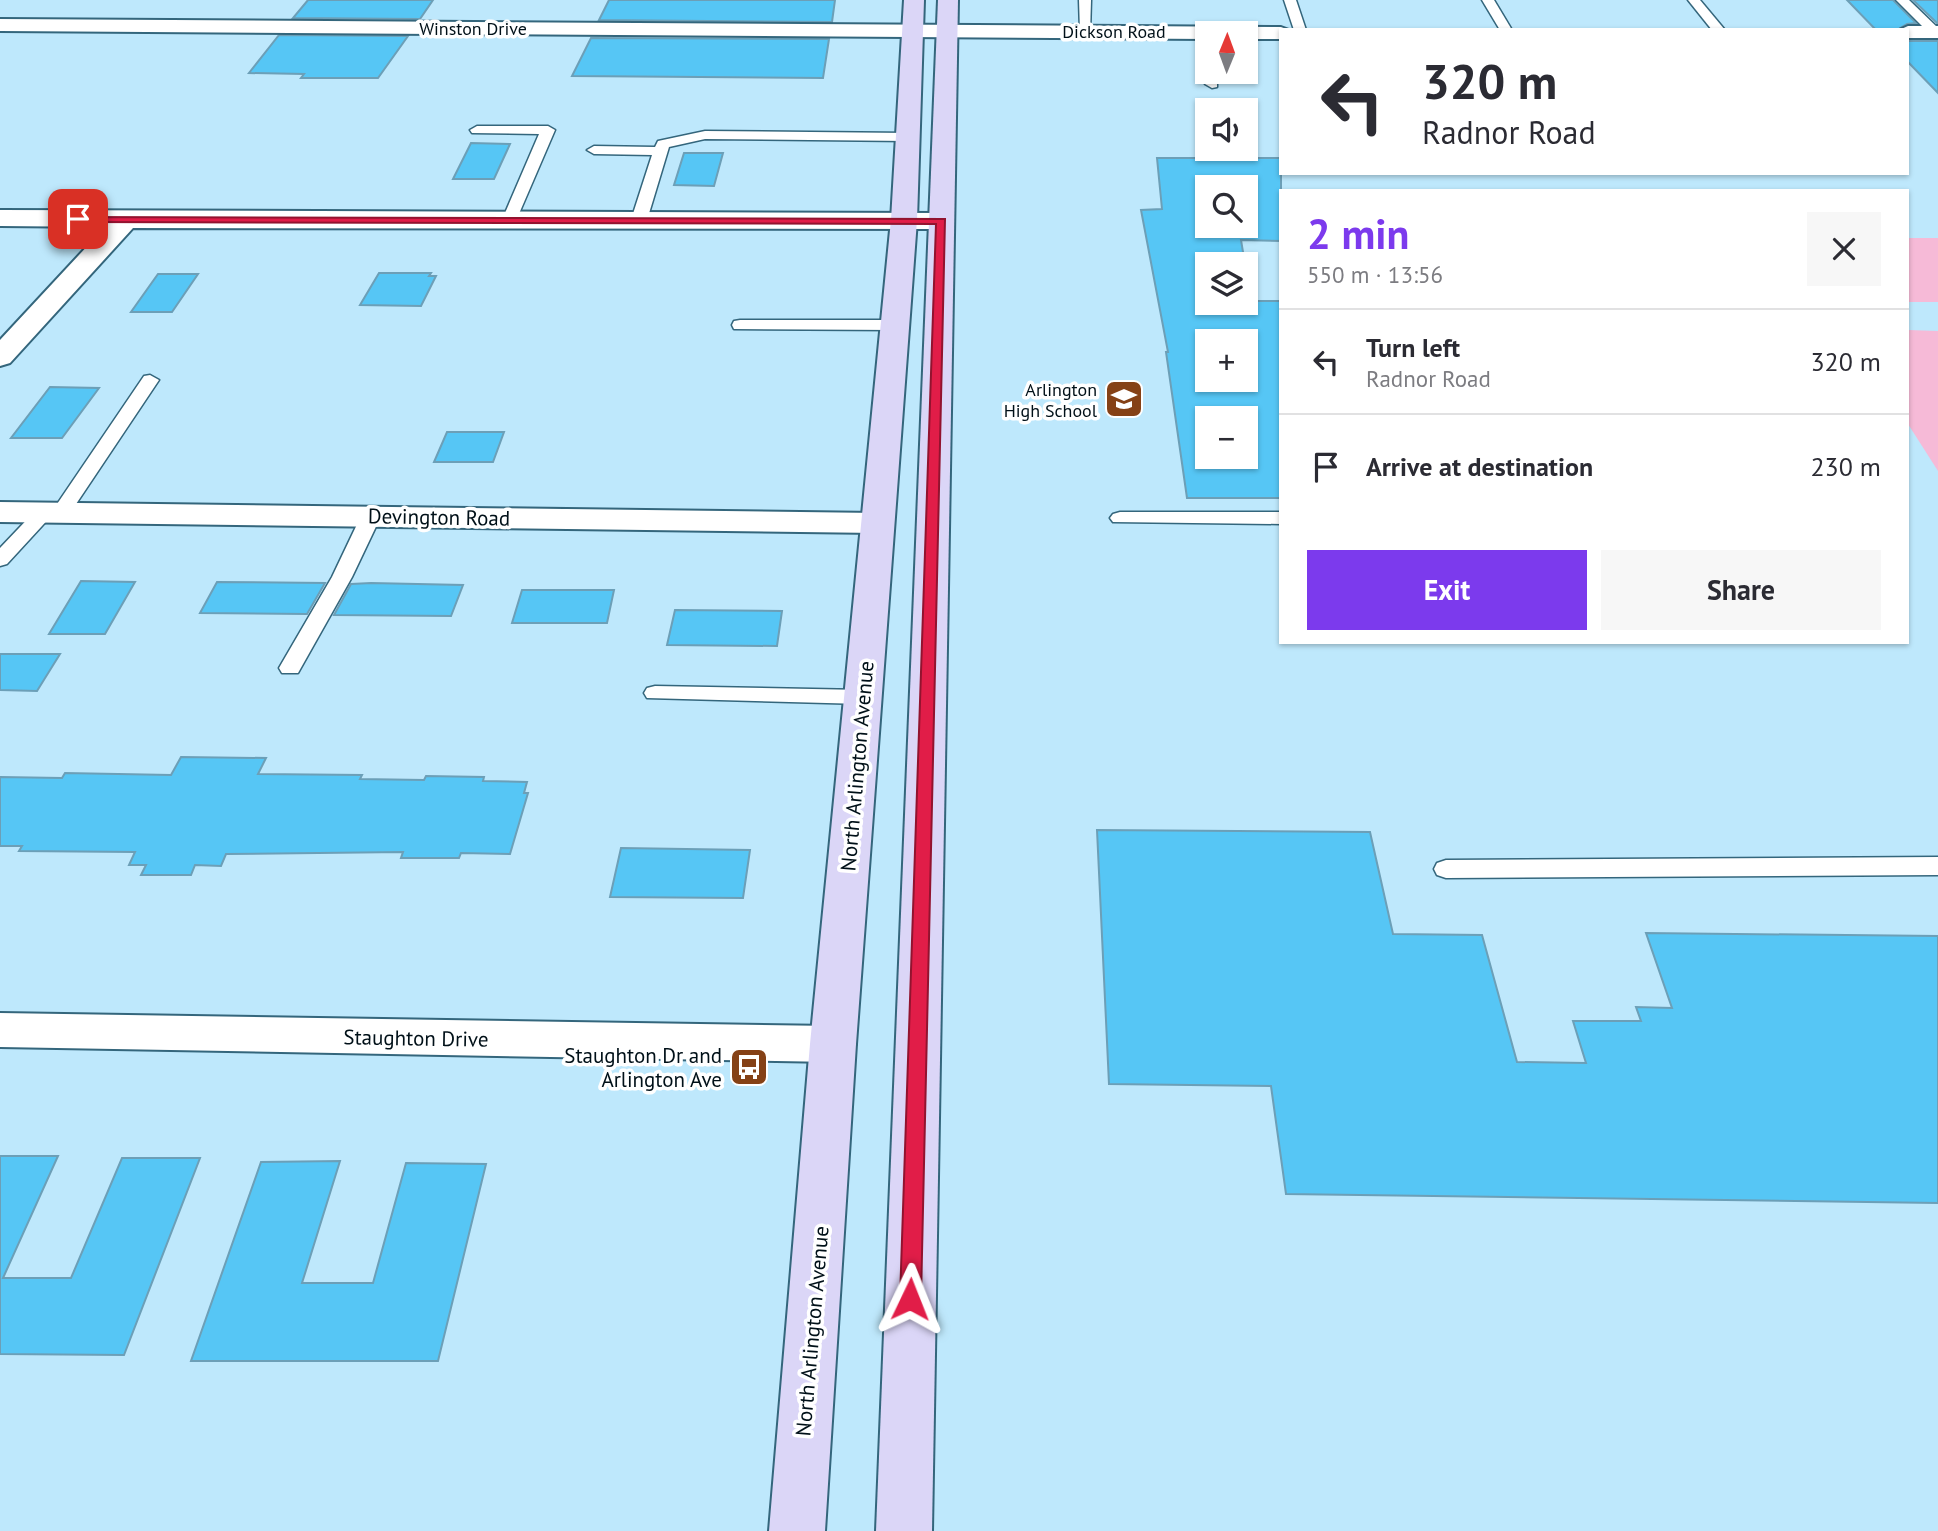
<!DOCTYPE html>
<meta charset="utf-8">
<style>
:root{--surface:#fff;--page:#f7f7f7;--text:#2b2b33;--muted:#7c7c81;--line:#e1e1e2;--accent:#7c3aed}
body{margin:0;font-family:"PT Sans",sans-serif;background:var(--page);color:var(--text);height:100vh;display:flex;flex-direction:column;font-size:26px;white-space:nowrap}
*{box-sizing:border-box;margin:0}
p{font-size:23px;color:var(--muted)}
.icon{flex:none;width:38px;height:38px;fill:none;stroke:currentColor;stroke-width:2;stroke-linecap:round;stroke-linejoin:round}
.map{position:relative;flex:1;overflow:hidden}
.panel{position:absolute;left:1279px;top:189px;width:630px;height:455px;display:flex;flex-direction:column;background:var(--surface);border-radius:0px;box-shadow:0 2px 5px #0004}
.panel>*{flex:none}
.hud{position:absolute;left:1279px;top:28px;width:630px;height:147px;border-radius:0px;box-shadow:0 2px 5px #0004;background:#fff;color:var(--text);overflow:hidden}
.needle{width:46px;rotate:1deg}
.buttons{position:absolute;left:1195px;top:21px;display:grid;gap:14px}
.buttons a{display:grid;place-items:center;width:63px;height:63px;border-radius:0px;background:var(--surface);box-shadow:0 2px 5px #0004;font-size:35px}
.pin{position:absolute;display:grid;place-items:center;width:60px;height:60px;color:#fff;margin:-30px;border-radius:14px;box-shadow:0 4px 10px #0006}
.me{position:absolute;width:77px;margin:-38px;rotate:2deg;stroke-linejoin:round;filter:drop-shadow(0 0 5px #0008)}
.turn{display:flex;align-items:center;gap:24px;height:147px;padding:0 28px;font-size:32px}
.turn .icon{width:91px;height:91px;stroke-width:2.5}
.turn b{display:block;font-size:49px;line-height:60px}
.round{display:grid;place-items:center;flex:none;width:74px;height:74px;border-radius:0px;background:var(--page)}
.overview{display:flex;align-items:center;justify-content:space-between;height:119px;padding:0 28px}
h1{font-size:42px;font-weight:800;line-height:52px;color:var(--accent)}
.cta{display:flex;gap:14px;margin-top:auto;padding:14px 28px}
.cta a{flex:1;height:80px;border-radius:0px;background:var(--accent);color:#fff;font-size:28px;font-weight:800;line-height:80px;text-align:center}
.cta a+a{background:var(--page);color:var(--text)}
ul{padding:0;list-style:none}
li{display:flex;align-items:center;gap:21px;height:105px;padding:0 28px;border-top:2px solid var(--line)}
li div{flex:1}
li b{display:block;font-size:26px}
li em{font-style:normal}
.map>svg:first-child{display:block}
</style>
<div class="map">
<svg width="1938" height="1531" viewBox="0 0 1938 1531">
<rect width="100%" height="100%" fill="#bee8fc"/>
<!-- green -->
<g fill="#f6bad7">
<rect x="1908" y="238" width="30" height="64"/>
<path d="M 1908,330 L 1938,331 L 1938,471 L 1908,424 Z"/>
</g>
<!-- building -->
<g fill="#56c6f5" stroke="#6c9fb7" stroke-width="2" fill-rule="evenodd">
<path d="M 308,0 L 433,0 L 420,19 L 293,18 Z"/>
<path d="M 609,0 L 835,0 L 832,22 L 599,20 Z"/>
<path d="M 1847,0 L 1893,0 L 1916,23 L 1907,24 L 1897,30 L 1876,30 Z"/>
<path d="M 1913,0 L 1938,0 L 1938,23 L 1937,23 Z"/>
<path d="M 279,35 L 408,36 L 378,78 L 301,78 L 304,74 L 249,73 Z"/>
<path d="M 591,38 L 829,39 L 823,78 L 572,76 Z"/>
<path d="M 1908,41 L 1938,41 L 1938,93 L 1908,62 Z"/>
<path d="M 471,143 L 510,144 L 494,179 L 453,179 Z"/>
<path d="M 684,153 L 723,153 L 714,186 L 674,185 Z"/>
<path d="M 1157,158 L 1281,158 L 1281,241 L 1241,240 L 1245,264 L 1208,264 L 1208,303 L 1246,303 L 1246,271 L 1251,301 L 1281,301 L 1281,498 L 1187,498 L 1166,352 L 1168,352 L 1141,210 L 1162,209 ZM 1208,187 L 1246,187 L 1246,226 L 1208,226 ZM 1208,341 L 1246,341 L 1246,380 L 1208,380 ZM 1208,418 L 1246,418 L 1246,457 L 1208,457 Z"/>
<path d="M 379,273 L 431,273 L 429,276 L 436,276 L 421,306 L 360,305 Z"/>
<path d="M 158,274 L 198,274 L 172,312 L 131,312 Z"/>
<path d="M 50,387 L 99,388 L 62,438 L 11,438 Z"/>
<path d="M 447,432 L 504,432 L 493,462 L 434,462 Z"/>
<path d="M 81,581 L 135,582 L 105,634 L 49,634 Z"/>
<path d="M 217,582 L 325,583 L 307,614 L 200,613 Z"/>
<path d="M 351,584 L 371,583 L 463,585 L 451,616 L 334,615 Z"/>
<path d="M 522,590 L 614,590 L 607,623 L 512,623 Z"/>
<path d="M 675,610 L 782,611 L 777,646 L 667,645 Z"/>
<path d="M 0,654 L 60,654 L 37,691 L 0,690 Z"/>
<path d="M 181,757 L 266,758 L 258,774 L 362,775 L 360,779 L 424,780 L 426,776 L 484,777 L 483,781 L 527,782 L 524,793 L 528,793 L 510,854 L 461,853 L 459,858 L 401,858 L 403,852 L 226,854 L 221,866 L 195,865 L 191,875 L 141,875 L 146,865 L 129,865 L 135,852 L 19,851 L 22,846 L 0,846 L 0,777 L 62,778 L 65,773 L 171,775 Z"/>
<path d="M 1097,830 L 1370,832 L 1393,934 L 1482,935 L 1517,1062 L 1586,1063 L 1573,1021 L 1641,1021 L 1636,1007 L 1672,1008 L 1646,933 L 1938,936 L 1938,1203 L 1286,1194 L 1271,1086 L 1109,1084 Z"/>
<path d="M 621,848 L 750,850 L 743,898 L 610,897 Z"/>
<path d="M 0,1156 L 58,1156 L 3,1278 L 71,1278 L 122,1158 L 200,1158 L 124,1355 L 0,1354 Z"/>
<path d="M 340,1161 L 302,1283 L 373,1283 L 406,1163 L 486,1164 L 438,1361 L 191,1361 L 261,1162 Z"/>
</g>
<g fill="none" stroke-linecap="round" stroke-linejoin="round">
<defs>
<g id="service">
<path d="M 1079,0 L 1091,0 L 1090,34 L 1082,34 L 1080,31 Z"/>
<path d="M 1284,0 L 1296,0 L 1306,30 L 1294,30 Z"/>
<path d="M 1482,0 L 1494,0 L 1512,30 L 1500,30 Z"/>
<path d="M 1688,0 L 1700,0 L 1725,30 L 1712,30 Z"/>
<path d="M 1896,0 L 1909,0 L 1938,28 L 1938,35 L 1931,35 Z"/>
<path d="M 1202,27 L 1206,28 L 1209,33 L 1208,65 L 1202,61 L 1196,31 Z"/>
<path d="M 1205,69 L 1217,72 L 1217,87 L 1212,88 L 1205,84 Z"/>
<path d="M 477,126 L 548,126 L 555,130 L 515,223 L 510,225 L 502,220 L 539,134 L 472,133 L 470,130 Z"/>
<path d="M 705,131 L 908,133 L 915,137 L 908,141 L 705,139 L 669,147 L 647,220 L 639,225 L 631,220 L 652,155 L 594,154 L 587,150 L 594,146 L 655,147 L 658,141 Z"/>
<path d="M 740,320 L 895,320 L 903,325 L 895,330 L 734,329 L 732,325 L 734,321 Z"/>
<path d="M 150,375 L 159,380 L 68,516 L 61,518 L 53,514 L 7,564 L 0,566 L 0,548 L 38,508 L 45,506 L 53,510 L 144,376 Z"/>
<path d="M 371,510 L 381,516 L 352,577 L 298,673 L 282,673 L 279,668 L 332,577 L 361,516 Z"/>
<path d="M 1120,512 L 1281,512 L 1281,524 L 1113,522 L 1110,518 L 1113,514 Z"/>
<path d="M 655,686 L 863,690 L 871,692 L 874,697 L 871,702 L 863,704 L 647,698 L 644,693 L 647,688 Z"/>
<path d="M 1938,857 L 1938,875 L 1446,878 L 1437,875 L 1434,869 L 1437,863 L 1446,860 Z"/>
</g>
<g id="minor">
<path d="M 0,19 L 1281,27 L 1289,30 L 1281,30 L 1281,39 L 1246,39 L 1246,33 L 1208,33 L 1208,39 L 0,31 Z"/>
<path d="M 1908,26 L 1938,26 L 1938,38 L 1908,38 L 1908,30 L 1899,30 Z"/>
<path d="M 0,210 L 941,213 L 950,216 L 954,221 L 950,226 L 941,229 L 133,228 L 10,363 L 0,366 L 0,340 L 105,227 L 0,226 Z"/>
<path d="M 0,502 L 877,513 L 889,516 L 893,523 L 889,530 L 877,533 L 0,522 Z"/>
<path d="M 0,1013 L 833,1026 L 849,1032 L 856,1044 L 849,1056 L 833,1062 L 0,1047 Z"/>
</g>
<g id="secondary">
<path d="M 904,0 L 924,0 L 917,220 L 856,1044 L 825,1531 L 769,1531 L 810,1044 L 891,220 Z"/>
<path d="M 938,0 L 958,0 L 932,1531 L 876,1531 Z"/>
</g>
</defs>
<!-- service casing -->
<use href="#service" stroke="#34667c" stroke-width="3"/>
<!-- minor casing -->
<use href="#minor" stroke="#34667c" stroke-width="4"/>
<!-- secondary casing -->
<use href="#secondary" stroke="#34667c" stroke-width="4"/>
<!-- service -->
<use href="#service" fill="#fff" fill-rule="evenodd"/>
<!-- minor -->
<use href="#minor" fill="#fff" fill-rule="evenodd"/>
<!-- secondary -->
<use href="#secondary" fill="#dbd6f7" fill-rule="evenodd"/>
</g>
<!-- route -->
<path fill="#e11d48" stroke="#92132f" stroke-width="2" d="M 74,217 L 945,219 L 921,1299 L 918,1305 L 910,1308 L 903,1305 L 900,1299 L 936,224 L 78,222 L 74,222 Z"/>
<!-- icons -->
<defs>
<symbol id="school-square" viewBox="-11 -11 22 22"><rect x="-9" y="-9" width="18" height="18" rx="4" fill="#854116" stroke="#fff"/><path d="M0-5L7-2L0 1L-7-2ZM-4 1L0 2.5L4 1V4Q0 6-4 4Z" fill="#fff"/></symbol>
<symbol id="bus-square" viewBox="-11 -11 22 22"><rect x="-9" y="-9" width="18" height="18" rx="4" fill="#854116" stroke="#fff"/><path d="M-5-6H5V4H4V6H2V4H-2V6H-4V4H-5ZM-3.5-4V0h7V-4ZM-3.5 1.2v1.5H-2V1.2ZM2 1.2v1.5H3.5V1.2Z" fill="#fff"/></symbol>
</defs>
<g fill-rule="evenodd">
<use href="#school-square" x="1102" y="377" width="44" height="44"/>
<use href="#bus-square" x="727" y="1045" width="44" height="44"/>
</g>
<g text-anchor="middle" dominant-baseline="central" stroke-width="7" stroke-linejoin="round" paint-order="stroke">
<!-- far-street labels -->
<g font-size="18" fill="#001018" stroke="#fff">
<text x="473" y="28">Winston Drive</text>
<text x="1114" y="31">Dickson Road</text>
</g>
<!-- far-poi labels -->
<g font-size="18" fill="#001018" stroke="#fff" text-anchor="end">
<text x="1097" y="389">Arlington<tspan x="1097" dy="21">High School</tspan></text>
</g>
<!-- street labels -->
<g font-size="21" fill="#001018" stroke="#fff">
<text transform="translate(439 517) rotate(1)">Devington Road</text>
<text transform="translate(857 766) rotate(-85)">North Arlington Avenue</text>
<text transform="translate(416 1038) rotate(1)">Staughton Drive</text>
<text transform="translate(812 1331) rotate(-85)">North Arlington Avenue</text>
</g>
<!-- poi labels -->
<g font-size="21" fill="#001018" stroke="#fff" text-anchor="end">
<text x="722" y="1055">Staughton Dr and<tspan x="722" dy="24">Arlington Ave</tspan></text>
</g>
</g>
</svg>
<div class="buttons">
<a><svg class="needle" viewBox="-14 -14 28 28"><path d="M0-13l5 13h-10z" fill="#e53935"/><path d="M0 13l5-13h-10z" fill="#7c7c81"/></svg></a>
<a><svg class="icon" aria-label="sound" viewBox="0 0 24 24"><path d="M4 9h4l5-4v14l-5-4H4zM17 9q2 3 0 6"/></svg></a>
<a><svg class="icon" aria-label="search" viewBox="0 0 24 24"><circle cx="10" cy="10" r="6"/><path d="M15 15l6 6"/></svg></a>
<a><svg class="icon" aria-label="layers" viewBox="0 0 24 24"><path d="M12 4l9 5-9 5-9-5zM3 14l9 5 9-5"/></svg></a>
<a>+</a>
<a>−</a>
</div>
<div class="pin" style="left:78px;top:219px;background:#d93025"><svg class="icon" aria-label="arrive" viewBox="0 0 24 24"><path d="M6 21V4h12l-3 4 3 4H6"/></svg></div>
<svg class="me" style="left:910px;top:1299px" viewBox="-20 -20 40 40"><path d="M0-17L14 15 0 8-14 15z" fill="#e11d48" stroke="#fff" stroke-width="4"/></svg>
<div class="hud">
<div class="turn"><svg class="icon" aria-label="left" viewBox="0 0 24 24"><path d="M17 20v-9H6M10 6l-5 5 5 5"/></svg><div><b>320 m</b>Radnor Road</div></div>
</div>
<section class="panel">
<div class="overview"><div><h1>2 min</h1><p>550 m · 13:56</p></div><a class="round"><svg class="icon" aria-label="close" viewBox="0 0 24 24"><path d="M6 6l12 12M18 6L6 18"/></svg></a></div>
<ul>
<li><svg class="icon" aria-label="left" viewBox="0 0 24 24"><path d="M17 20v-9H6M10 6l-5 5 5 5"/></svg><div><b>Turn left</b><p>Radnor Road</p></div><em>320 m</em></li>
<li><svg class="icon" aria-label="arrive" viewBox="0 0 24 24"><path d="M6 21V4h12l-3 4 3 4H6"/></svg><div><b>Arrive at destination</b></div><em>230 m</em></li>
</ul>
<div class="cta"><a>Exit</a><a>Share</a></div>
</section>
</div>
